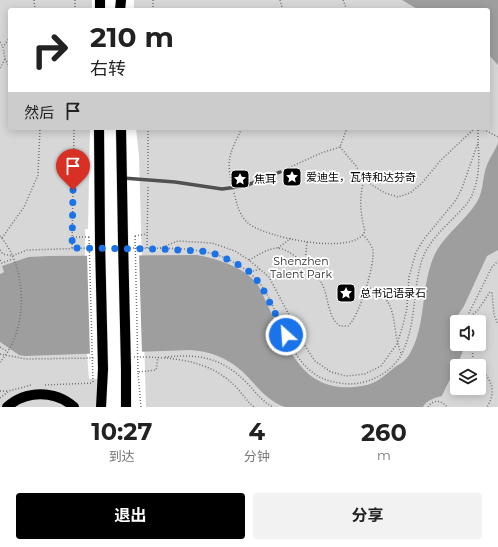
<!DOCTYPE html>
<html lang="zh">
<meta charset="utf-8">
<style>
:root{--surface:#fff;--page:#f2f2f2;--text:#222;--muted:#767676;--accent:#000}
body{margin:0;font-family:Montserrat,"Noto Sans SC",sans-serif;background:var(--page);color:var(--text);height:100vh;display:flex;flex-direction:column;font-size:15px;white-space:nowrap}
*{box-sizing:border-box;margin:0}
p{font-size:13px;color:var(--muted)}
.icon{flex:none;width:22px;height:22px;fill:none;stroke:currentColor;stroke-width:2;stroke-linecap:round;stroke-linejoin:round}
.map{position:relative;height:407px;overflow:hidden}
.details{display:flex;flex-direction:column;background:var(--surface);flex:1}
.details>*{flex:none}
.guide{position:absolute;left:8px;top:8px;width:482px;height:122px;border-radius:4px;box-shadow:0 2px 10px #0003;background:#fff;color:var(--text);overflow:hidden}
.tools{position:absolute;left:450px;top:315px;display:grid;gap:8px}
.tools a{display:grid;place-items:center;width:36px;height:36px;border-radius:4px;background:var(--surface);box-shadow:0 2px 10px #0003;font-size:20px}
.pin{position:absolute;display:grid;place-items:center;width:34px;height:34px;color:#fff;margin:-41px -17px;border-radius:50% 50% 50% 0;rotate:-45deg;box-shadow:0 0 4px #0007}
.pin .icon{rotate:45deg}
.me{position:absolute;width:44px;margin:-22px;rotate:334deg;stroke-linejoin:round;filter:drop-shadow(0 0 3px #0008)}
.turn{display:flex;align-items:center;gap:14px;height:84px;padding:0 16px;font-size:18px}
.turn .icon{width:52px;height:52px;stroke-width:2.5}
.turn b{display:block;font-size:28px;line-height:34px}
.then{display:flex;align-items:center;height:38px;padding:0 16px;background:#0003;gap:8px;font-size:15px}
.eta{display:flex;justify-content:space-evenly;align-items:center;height:68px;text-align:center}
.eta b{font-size:24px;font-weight:700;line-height:28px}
.cta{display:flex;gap:8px;margin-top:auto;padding:8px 16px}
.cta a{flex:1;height:46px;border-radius:4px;background:var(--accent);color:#fff;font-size:16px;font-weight:700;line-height:46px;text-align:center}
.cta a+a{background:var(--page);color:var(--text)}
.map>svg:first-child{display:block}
</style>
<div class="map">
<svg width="498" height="407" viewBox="0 0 498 407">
<rect width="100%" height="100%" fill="#fff"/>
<!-- green -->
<g fill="#d7d7d7" fill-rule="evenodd">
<path d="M 0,0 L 92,0 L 92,10 L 10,10 L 10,128 L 90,128 L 88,229 L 85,229 L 85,256 L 28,257 L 3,266 L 4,272 L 0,274 Z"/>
<path d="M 134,0 L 498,0 L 498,407 L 146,407 L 139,156 L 136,128 L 488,128 L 488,10 L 134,10 ZM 457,322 L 479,322 L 479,344 L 457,344 ZM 457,366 L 479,366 L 479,388 L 457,388 Z"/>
<path d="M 0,342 L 25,355 L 87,353 L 89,379 L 98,379 L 98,407 L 0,407 Z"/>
</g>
<!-- water -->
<g fill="#9e9e9e">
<path d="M 402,0 L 498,0 L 498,65 L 488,54 L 488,10 L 419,10 Z"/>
<path d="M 498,143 L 498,250 L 487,256 L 464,306 L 456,318 L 457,344 L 464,344 C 465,353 446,386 442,396 C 434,398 427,400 423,407 L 285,407 C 267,401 256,385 243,372 C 227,358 211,351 190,350 L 25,356 L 19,355 L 0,342 L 0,274 L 4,272 L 2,266 L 28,257 L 48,256 L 197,255 C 217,259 245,267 258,285 C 261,290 264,298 267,304 C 288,347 302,396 362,386 C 376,384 384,376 395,367 C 400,364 405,361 409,355 C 427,326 420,288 434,256 C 443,236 465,221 477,202 C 484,190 482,177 487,165 C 490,157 495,151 498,143 Z"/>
</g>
<!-- pier -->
<path fill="#fff" d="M 139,253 L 142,354 L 90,355 L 87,254 Z"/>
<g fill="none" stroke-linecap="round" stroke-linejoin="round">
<defs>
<g id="primary">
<path d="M 100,10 L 100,0"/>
<path d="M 120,10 L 121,0"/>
<path d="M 99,128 L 100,242"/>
<path d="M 121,128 L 123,241"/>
<path d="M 126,368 L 126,407"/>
<path d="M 7,407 C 26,390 55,390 74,407"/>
<path d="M 101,407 L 103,369"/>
</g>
</defs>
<!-- primary casing -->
<use href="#primary" stroke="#dbdbdb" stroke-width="11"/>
<!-- path -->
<g stroke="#727272" stroke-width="1.5" stroke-dasharray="1 2" stroke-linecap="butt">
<path d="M 34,0 L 35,10"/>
<path d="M 280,0 L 282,7 L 285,10"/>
<path d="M 343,0 L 347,10"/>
<path d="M 75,10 L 75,0"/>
<path d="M 153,10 L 153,0"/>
<path d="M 10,37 L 3,47 L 5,59 L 10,67"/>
<path d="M 0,42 L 3,47"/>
<path d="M 0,68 L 5,59"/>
<path d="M 481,128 L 498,137"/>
<path d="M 340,147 L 356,166 L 364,180 L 385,193 L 398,197 L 410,193 L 422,183 L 441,160 L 475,128"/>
<path d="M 286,169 L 321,153 L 340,147 L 347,128"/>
<path d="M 148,174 L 148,128"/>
<path d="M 231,181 C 226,157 232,149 242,128"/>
<path d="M 234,193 C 237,204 239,215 248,223 C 263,237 355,257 365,231 C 360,213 359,198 364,180"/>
<path d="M 0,236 C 28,268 29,330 0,362"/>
<path d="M 135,236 L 147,234"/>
<path d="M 73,237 L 89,237"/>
<path d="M 2,238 L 24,207 L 38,175 L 40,128"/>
<path d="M 72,248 L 74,128"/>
<path d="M 133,248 C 167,249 209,245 238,265 C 247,270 255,277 261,285 C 284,317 289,373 334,382 C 344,384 354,385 364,382 C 381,378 398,365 404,349 C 416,321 413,291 421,263 C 428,239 449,224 465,206 C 479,190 480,163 478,143"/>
<path d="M 147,248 L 148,186"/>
<path d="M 160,248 L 178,241 L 212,243 L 235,251 L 249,260 L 269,277 L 307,349 L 315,361 L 331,372 L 346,376 L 365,374 L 381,366 L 397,344 L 403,325 L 407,308 L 409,277 L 416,252 L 424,239 L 456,200 L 462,188 L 478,143 L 478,128"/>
<path d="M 278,248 L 291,238"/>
<path d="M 0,250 L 3,254 L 12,256 L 27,250 L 91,248"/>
<path d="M 0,260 L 2,263 L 13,259"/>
<path d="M 249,260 C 258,255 267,249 277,248 C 290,248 317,273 322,284 C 329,297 327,317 340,326 L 348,326 C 359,317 375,265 373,250 C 371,244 367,239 363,235"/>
<path d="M 305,264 L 307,242"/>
<path d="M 250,272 L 260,269"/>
<path d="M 367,287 C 401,298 390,327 401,353"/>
<path d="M 466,320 L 478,310 L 490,292 L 492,293 L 494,315 L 498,324"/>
<path d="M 467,322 L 468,315 L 492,267 L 498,261"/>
<path d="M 472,344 L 473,361 L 475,366"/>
<path d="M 292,346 L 302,341"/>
<path d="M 0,347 L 8,352"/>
<path d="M 0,354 L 26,359 L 95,358"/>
<path d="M 134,357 C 169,357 207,359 233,384 C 241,391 246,401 254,407"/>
<path d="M 165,357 C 199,354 221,357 246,382 C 255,391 261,401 273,407"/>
<path d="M 479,369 C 493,379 496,393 487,407"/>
<path d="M 45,385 L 93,383"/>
<path d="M 0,391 L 8,391"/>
<path d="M 0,398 L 9,391 L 31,385"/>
<path d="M 141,407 L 138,372 L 156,370 L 158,357"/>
<path d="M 428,407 C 433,399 442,400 447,407"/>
</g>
<!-- lane -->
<path stroke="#505050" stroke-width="3.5" d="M 123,178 L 175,182 L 222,189 L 245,186 L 280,172"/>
<!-- primary -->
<use href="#primary" stroke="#000" stroke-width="10"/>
<defs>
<g id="primary-bridge">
<path d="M 123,241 L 126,368"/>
<path d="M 100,242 L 103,369"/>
</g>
</defs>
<!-- primary-bridge casing -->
<use href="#primary-bridge" stroke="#dbdbdb" stroke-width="11" stroke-linecap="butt"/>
<!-- path-bridge -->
<g stroke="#727272" stroke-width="1.5" stroke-dasharray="1 2" stroke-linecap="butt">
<path d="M 135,236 L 138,372"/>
<path d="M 89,237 L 93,383"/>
</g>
<!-- primary-bridge -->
<use href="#primary-bridge" stroke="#000" stroke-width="10"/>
</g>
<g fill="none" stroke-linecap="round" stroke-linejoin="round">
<!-- route -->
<path stroke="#1a73e8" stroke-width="7" stroke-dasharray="0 12.6" d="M 73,190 L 72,248 L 158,249 L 202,251 L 219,255 L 237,264 L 250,272 L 261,285 L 286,335"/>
</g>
<!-- icons -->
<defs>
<symbol id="sight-square" viewBox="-11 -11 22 22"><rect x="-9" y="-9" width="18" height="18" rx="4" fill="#000" stroke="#fff"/><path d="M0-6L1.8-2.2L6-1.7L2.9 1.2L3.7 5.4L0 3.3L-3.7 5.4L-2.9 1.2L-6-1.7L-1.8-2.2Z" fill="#fff"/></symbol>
</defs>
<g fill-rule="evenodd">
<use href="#sight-square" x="281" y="166" width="22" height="22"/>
<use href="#sight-square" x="229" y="168" width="22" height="22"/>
<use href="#sight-square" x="335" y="282" width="22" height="22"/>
</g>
<g text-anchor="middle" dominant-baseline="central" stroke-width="3.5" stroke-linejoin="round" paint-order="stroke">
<!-- poi labels -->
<g font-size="11" fill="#000" stroke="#fff" text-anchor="start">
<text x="306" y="177">爱迪生，瓦特和达芬奇</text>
<text x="254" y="179">焦耳</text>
<text x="360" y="293">总书记语录石</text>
</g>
<!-- park labels -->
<g font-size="11" fill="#2e2e2e" stroke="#fff">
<text x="301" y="261">Shenzhen<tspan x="301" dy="13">Talent Park</tspan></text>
</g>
</g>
</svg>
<div class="tools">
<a><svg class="icon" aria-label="sound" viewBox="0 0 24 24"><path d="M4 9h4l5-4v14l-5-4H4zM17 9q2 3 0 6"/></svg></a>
<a><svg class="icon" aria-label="layers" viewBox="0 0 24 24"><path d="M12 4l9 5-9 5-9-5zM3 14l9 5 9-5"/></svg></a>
</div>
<div class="pin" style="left:73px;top:190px;background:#d93025"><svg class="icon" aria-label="arrive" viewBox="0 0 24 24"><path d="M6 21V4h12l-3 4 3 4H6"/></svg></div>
<svg class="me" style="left:286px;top:335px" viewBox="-20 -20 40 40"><circle r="17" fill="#1a73e8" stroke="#fff" stroke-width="3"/><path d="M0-11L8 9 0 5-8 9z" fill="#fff"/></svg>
<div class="guide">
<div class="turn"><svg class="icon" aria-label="right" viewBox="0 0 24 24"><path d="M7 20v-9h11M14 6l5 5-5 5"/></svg><div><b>210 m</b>右转</div></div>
<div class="then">然后<svg class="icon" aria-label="arrive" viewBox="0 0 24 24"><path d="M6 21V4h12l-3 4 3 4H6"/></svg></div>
</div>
</div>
<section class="details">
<div class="eta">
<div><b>10:27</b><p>到达</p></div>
<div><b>4</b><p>分钟</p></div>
<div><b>260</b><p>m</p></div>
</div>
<div class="cta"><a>退出</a><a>分享</a></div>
</section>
